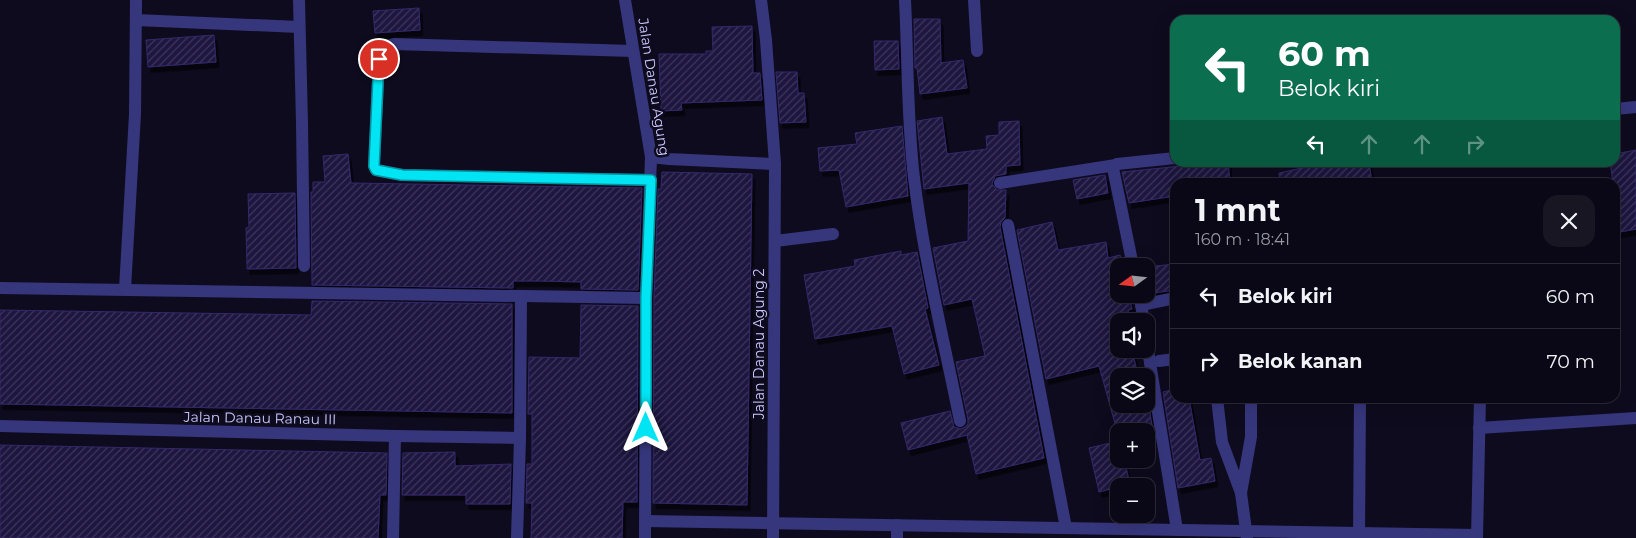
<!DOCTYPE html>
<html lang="id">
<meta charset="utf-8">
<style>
:root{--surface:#0a0816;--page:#181623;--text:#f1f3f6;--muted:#999aa1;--line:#2a2935}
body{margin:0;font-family:Montserrat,sans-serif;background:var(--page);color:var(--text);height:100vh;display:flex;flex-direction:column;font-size:19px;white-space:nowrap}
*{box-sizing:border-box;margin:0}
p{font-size:16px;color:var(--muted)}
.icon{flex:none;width:28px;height:28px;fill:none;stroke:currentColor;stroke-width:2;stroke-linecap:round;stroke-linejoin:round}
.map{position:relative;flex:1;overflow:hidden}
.drawer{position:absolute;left:1170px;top:178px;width:450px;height:225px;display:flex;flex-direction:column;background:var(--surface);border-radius:15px;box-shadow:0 5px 20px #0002,0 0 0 1px var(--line)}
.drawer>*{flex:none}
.top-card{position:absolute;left:1170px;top:15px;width:450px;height:152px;border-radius:15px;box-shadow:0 5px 20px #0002,0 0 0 1px var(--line);background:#0b6e4f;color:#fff;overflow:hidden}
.needle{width:32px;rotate:255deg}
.controls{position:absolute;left:1110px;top:258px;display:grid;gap:10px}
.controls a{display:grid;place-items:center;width:45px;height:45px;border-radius:10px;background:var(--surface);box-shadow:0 5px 20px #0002,0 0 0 1px var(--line);font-size:25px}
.pin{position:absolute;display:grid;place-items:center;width:42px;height:42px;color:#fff;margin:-21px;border:2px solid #fff;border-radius:50%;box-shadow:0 1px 5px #0007}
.me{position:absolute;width:55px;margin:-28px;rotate:0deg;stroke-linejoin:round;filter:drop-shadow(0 0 4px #0008)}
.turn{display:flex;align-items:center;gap:18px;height:105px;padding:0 25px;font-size:22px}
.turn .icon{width:65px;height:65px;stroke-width:2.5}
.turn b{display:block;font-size:35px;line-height:42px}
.lanes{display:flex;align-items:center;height:48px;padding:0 25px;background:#0003;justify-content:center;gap:25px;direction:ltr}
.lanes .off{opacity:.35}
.round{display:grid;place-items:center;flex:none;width:52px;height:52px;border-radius:15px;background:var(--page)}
.headline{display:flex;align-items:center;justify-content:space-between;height:85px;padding:0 25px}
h1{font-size:30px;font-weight:700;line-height:38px}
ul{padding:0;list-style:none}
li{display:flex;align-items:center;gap:15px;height:65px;padding:0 25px;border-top:1px solid var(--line)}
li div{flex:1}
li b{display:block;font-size:19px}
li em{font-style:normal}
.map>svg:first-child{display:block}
</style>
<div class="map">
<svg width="1636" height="538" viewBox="0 0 1636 538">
<defs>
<pattern id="building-hatch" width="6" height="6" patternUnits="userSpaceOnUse" patternTransform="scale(1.25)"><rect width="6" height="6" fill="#1e173f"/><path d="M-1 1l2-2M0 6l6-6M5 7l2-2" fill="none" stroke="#3e375c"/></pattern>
<filter id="shadow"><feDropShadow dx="3" dy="5.5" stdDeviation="0" flood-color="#0009"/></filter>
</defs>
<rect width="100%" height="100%" fill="#0e0b1e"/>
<!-- building -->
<g fill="url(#building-hatch)" stroke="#34296b" filter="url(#shadow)">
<path d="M 419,8 L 420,30 L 375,33 L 373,11 Z"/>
<path d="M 914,19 L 940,19 L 941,63 L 963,60 L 967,88 L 920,94 L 917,68 L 915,68 Z"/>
<path d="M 752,26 L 753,73 L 760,73 L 762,100 L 681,103 L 682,110 L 661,111 L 659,54 L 706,54 L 706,51 L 713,51 L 712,27 Z"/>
<path d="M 214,35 L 216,62 L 148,67 L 146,40 Z"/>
<path d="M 874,41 L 898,41 L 899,69 L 875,70 Z"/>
<path d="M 776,72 L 797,72 L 798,93 L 804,93 L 806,122 L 780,123 Z"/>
<path d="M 942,117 L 947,154 L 987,149 L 986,136 L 999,135 L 999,122 L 1019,121 L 1020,165 L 1006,166 L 1006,174 L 995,176 L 992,184 L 997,190 L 1006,190 L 1005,218 L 1001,222 L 1000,227 L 1044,458 L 976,474 L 967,435 L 908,450 L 901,423 L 950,411 L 954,427 L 961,429 L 965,427 L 968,424 L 968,419 L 956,362 L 985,356 L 972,299 L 944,305 L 933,248 L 968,241 L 969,183 L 924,189 L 917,121 Z"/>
<path d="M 902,126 L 908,196 L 846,207 L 839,170 L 820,171 L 818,148 L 857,144 L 855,133 Z"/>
<path d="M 1636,150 L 1636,229 L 1615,233 L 1615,182 L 1613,182 L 1610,162 L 1615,162 L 1615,154 Z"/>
<path d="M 348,154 L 351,183 L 642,188 L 638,290 L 581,289 L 581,282 L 539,281 L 513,281 L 513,288 L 312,285 L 311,192 L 313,192 L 313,182 L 325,182 L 323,156 Z"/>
<path d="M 1221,162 L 1228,162 L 1230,182 L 1175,182 L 1175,196 L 1129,203 L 1122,172 Z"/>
<path d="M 1329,162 L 1369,162 L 1372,182 L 1280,182 L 1279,173 Z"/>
<path d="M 662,172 L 752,174 L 747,505 L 653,503 L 654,298 L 658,189 L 661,189 Z"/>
<path d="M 1105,175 L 1108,193 L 1077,199 L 1073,180 Z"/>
<path d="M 295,193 L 296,268 L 247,269 L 246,228 L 249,227 L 248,194 Z"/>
<path d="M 1052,222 L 1058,250 L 1106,242 L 1108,258 L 1120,255 L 1123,266 L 1119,266 L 1119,294 L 1131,294 L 1131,296 L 1129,297 L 1132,309 L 1128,310 L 1131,321 L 1119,321 L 1119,349 L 1132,349 L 1138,376 L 1119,376 L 1119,404 L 1146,404 L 1147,396 L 1153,431 L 1146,432 L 1119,431 L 1119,438 L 1099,366 L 1046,379 L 1017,230 Z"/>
<path d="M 901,251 L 901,255 L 917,252 L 928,308 L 925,309 L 939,365 L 904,374 L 892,326 L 815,339 L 804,275 L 855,266 L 854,260 Z"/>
<path d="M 1175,264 L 1175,290 L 1147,294 L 1146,267 Z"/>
<path d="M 312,301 L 512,304 L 512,413 L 0,404 L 0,310 L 311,315 Z"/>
<path d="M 581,305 L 638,306 L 637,502 L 623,502 L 622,538 L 531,538 L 532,503 L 526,503 L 527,464 L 532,464 L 532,414 L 528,414 L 529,357 L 580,358 Z"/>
<path d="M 1175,389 L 1175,398 L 1189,398 L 1200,460 L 1211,458 L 1215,481 L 1178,488 L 1163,392 Z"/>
<path d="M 1119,441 L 1119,459 L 1124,459 L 1130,484 L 1099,492 L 1089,448 Z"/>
<path d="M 0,445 L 387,453 L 386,495 L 380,495 L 378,538 L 0,538 Z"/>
<path d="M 455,452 L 455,466 L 511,464 L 510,504 L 466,504 L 466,495 L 402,495 L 403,453 Z"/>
</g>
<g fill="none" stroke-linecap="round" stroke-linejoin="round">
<!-- minor -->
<g stroke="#36367d" stroke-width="12">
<path d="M 299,0 L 302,123 L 304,266"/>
<path d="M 625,0 L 651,157 L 646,298 L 645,538"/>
<path d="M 761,0 L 766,40 L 775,164 L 773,538"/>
<path d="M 905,0 C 908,59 907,120 914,178 C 924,260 944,341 960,421"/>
<path d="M 974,0 L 977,51"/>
<path d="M 136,20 L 299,27"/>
<path d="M 633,51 L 394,44 C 385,46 381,51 379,59 L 374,165 L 376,170 L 402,175 L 651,180"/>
<path d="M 1615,109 L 1636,107"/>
<path d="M 651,157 L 669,159 L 775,164"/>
<path d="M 1000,183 L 1116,165"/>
<path d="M 1008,225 L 1066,528"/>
<path d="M 775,241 L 833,234"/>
<path d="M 1133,266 L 1113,168 L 1117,164 L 1175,158"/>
<path d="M 0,288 L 646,298"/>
<path d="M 125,289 L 135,114 L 136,0"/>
<path d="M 1139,294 L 1144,321"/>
<path d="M 1141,305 L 1175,298"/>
<path d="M 1146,338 L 1177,530"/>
<path d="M 1159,361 L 1175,359"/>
<path d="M 1217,398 L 1222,442 L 1241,493 L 1247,538"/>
<path d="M 0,426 L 395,436 L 520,438"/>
<path d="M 1479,428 L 1636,418"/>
<path d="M 1241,493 L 1251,437 L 1251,398"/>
<path d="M 645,521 L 1477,535"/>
<path d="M 393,538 L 395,436"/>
<path d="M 517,538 L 520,438 L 521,296"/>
<path d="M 897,538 L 897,525"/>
<path d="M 1359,538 L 1360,398"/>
<path d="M 1477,538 L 1480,398"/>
</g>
</g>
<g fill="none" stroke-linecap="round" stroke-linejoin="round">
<defs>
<path id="route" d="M 379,59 L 374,166 L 376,170 L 402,175 L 651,180 L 646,298 L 646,428"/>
</defs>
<!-- route casing -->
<use href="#route" stroke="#00949e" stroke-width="12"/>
<!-- route -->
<use href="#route" stroke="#00e4f3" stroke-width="9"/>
</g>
<g text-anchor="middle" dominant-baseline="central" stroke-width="5" stroke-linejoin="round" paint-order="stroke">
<!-- street labels -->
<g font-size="14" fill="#ccc8ff" stroke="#0e0b1e">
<text transform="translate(654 87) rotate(81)">Jalan Danau Agung</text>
<text transform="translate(759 344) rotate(-90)">Jalan Danau Agung 2</text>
<text transform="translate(260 418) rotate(1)">Jalan Danau Ranau III</text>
</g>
</g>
</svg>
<div class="controls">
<a><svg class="needle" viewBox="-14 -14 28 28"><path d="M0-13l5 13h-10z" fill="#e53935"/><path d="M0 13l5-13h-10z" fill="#999aa1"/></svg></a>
<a><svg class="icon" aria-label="sound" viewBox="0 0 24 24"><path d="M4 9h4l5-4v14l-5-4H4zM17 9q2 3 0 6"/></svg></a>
<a><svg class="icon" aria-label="layers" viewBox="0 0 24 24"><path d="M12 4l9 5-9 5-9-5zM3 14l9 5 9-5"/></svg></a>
<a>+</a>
<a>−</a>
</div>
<div class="pin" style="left:379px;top:59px;background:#d93025"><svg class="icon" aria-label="arrive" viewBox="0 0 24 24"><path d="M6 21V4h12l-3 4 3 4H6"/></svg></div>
<svg class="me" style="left:646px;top:428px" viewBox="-20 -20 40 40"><path d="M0-17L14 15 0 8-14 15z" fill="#00e4f3" stroke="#fff" stroke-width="4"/></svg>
<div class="top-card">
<div class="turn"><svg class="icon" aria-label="left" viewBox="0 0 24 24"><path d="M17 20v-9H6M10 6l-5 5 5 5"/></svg><div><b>60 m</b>Belok kiri</div></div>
<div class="lanes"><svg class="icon" aria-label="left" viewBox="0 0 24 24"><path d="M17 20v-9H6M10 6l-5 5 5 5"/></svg><svg class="icon off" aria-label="ahead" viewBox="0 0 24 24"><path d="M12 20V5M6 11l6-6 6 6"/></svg><svg class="icon off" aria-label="ahead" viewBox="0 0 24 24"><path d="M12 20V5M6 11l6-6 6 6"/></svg><svg class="icon off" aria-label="right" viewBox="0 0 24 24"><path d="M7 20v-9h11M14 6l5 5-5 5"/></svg></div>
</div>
<section class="drawer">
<div class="headline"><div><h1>1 mnt</h1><p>160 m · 18:41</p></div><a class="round"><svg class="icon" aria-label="close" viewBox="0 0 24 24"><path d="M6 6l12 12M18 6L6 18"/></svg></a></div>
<ul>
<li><svg class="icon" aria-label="left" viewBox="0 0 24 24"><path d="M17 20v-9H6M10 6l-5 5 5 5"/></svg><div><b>Belok kiri</b></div><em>60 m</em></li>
<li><svg class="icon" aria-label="right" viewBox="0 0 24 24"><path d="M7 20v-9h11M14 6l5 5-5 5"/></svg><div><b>Belok kanan</b></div><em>70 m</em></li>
</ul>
</section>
</div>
